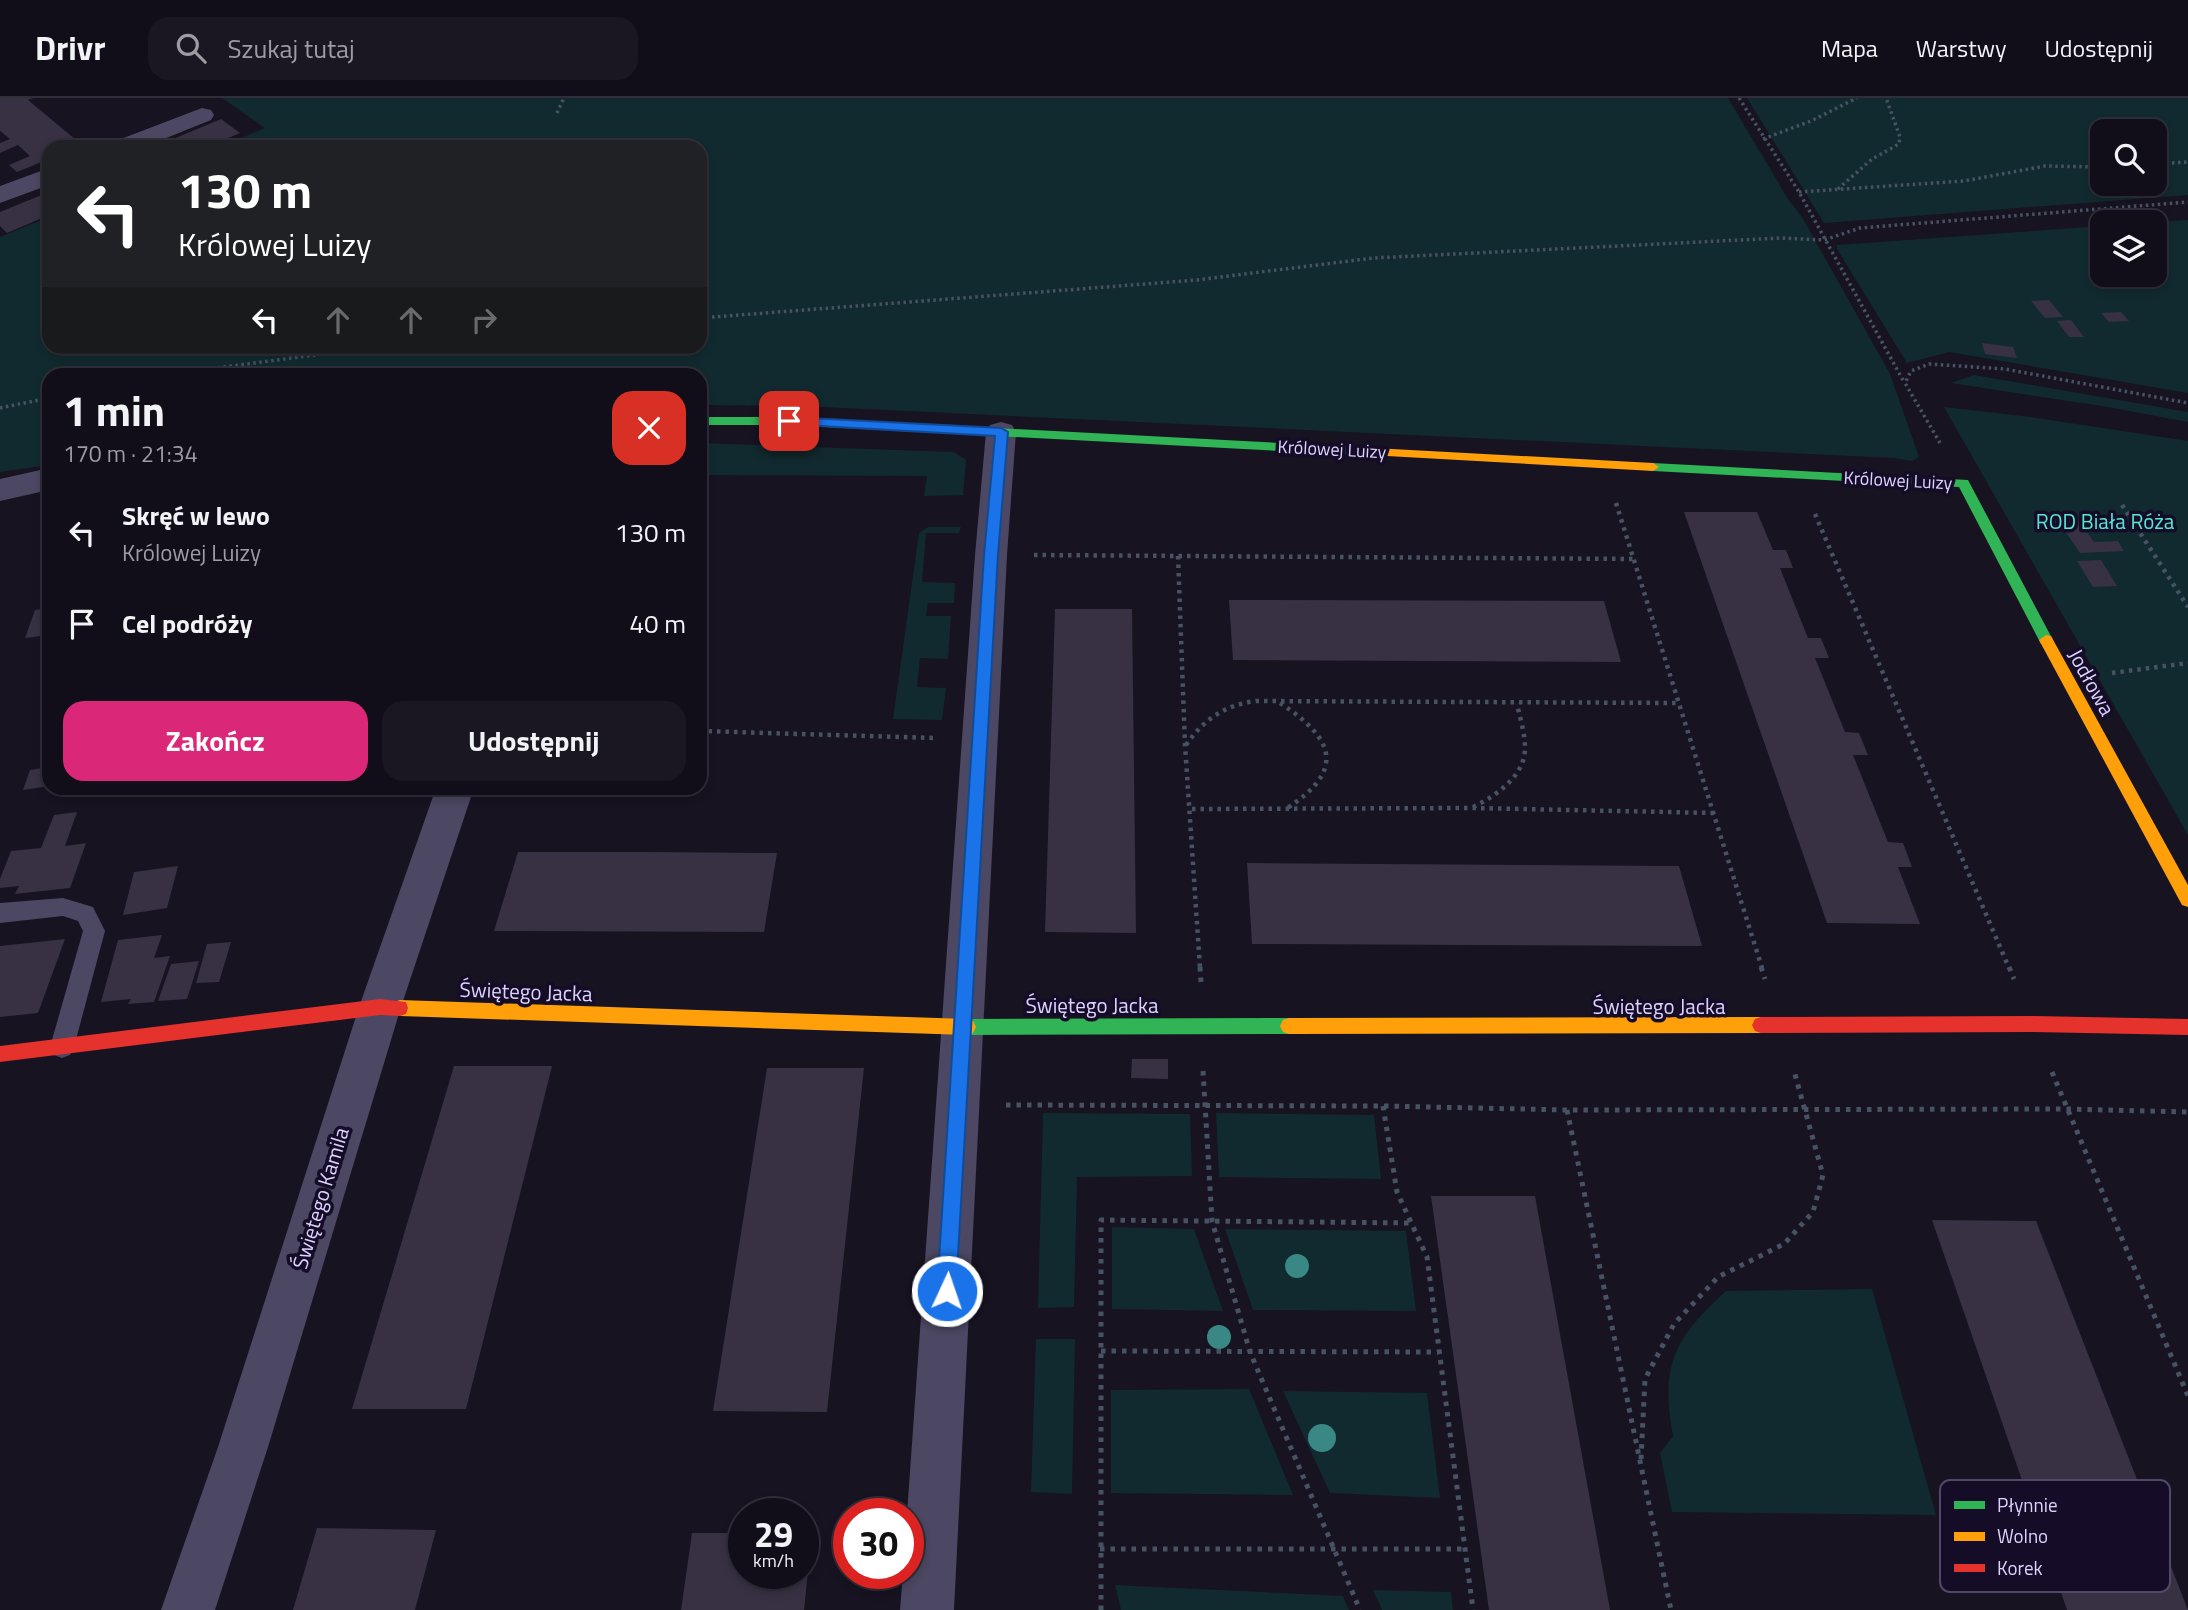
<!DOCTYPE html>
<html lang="pl">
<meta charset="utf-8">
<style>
:root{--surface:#110e19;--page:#1a1722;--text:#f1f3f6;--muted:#9c9ca2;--line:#302e38;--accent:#db2777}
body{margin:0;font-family:"Titillium Web",sans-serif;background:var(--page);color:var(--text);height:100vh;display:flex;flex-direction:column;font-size:26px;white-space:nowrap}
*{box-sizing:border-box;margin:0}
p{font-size:23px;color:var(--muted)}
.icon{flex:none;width:38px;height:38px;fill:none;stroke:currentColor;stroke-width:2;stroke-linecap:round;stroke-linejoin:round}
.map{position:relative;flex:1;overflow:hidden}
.details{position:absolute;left:42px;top:270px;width:665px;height:427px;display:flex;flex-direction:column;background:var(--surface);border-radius:21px;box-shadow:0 4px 10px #0003,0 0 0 2px var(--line)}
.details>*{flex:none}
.top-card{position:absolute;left:42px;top:42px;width:665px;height:214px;border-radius:21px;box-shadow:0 4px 10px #0003,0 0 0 2px var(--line);background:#202124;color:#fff;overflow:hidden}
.tools{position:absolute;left:2090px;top:21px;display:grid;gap:14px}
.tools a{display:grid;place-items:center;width:77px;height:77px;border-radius:14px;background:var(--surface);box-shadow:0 4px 10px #0003,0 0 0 2px var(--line);font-size:35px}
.speed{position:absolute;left:728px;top:1400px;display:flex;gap:14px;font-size:35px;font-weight:700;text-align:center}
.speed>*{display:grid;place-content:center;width:91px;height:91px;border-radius:50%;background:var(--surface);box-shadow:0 4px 10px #0003,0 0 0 2px var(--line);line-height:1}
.speed small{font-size:18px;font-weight:400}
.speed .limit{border:10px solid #d22;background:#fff;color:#111}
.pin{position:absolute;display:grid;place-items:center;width:60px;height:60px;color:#fff;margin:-30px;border-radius:14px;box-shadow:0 4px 10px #0006}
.me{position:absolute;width:77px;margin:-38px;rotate:3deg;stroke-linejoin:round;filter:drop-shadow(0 0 5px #0008)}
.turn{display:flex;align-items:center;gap:24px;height:147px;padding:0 21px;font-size:32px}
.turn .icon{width:91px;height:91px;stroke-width:2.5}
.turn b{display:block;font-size:49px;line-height:60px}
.lanes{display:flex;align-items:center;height:66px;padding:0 21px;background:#0003;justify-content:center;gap:35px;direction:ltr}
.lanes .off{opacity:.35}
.round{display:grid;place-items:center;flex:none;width:74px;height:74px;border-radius:21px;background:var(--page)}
.overview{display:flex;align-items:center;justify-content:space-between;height:119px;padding:0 21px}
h1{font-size:42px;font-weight:700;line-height:52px}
.action{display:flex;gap:14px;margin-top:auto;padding:14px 21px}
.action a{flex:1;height:80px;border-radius:21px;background:var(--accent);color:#fff;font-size:28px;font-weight:700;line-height:80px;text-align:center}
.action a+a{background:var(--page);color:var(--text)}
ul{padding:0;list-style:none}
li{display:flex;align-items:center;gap:21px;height:91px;padding:0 21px}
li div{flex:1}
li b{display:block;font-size:26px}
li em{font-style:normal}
header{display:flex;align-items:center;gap:42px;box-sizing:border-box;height:98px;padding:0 35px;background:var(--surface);border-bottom:2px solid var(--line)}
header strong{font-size:33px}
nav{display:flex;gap:38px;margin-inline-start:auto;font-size:24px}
.search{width:490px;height:63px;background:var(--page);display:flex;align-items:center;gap:18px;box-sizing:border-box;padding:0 24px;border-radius:21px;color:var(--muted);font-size:26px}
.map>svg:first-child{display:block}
</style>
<header>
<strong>Drivr</strong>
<div class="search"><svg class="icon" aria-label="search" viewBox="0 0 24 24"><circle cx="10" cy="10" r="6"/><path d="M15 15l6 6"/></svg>Szukaj tutaj</div>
<nav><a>Mapa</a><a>Warstwy</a><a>Udostępnij</a></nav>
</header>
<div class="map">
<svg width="2188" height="1512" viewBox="0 0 2188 1512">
<rect width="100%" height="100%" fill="#171321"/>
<!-- green -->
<g fill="#112a2f" fill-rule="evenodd">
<path d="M 222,0 L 1728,0 L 1788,101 L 1802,119 L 1890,276 L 1919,359 L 1912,363 L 1895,360 L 803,308 L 700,307 L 700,276 L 49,276 L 49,367 L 0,374 L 0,139 L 49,119 L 49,248 L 700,248 L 700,49 L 220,49 L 265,30 Z"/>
<path d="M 1747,0 L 2188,0 L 2188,97 L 1824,125 ZM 2102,33 L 2154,33 L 2154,86 L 2102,86 Z"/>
<path d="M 2188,122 L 2188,295 L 1949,254 L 1907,265 L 1837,151 L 1837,147 L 2102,128 L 2102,177 L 2154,177 L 2154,124 Z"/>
<path d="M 1974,277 L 2188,314 L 2188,324 L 2108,309 L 1951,285 Z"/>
<path d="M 1944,309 L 2031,319 L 2188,343 L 2188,737 Z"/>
<path d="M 700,345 L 954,354 L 966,362 L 963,397 L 924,398 L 927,378 L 700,377 Z"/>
<path d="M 928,429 L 961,429 L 959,435 L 926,435 L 922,484 L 955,485 L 954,505 L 928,505 L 926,518 L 951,518 L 948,561 L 920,560 L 917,589 L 946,590 L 942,622 L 893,621 L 919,435 Z"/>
<path d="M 1043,1015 L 1190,1016 L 1192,1078 L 1077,1079 L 1074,1209 L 1038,1210 Z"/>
<path d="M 1216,1015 L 1374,1017 L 1381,1081 L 1219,1079 Z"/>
<path d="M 1112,1129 L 1194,1131 L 1223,1213 L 1112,1211 Z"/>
<path d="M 1225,1131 L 1406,1133 L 1416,1213 L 1253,1212 Z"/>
<path d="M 1872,1191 L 1936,1417 L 1672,1414 L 1660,1355 L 1673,1338 C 1660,1268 1674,1240 1726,1193 Z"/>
<path d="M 1036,1241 L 1075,1241 L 1072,1396 L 1031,1394 Z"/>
<path d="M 1249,1291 L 1293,1397 L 1111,1395 L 1111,1292 Z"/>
<path d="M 1283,1293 L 1427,1295 L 1440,1400 L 1330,1395 Z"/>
<path d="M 1115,1487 L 1343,1498 L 1349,1512 L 1121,1512 Z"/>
<path d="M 1373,1492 L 1451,1494 L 1453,1512 L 1382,1512 Z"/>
</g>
<!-- building -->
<g fill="#373143">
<path d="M 0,0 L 33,0 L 28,2 L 82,47 L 49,49 L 49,61 L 17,74 L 9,67 L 30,58 L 18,47 L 0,55 L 0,45 L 10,41 L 0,33 Z"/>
<path d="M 221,21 L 240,35 L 207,49 L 154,49 Z"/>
<path d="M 49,94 L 49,117 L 7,135 L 0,128 L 0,114 Z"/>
<path d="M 2049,202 L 2063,219 L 2045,220 L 2031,203 Z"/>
<path d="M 2121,214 L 2129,223 L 2109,224 L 2101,215 Z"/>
<path d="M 2071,222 L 2084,239 L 2069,239 L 2057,223 Z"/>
<path d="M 1982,245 L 2013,249 L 2017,260 L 1985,256 Z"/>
<path d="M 1684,414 L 1757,414 L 1773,452 L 1786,452 L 1793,470 L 1780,470 L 1808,540 L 1821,540 L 1829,560 L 1815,560 L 1845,634 L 1859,635 L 1868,657 L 1853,657 L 1888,744 L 1903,745 L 1912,769 L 1898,769 L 1920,826 L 1827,825 Z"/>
<path d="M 2052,414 L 2073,414 L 2094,444 L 2118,443 L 2124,453 L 2080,455 Z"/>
<path d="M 2101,462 L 2117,488 L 2093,489 L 2077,463 Z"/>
<path d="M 1229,502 L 1604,503 L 1621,564 L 1233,562 Z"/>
<path d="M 49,510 L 49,537 L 25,540 L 35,512 Z"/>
<path d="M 1055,511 L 1132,511 L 1136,835 L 1045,834 Z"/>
<path d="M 49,669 L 49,688 L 23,692 L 30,672 Z"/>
<path d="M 77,714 L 65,748 L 86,745 L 70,790 L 15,796 L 19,788 L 0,790 L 0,781 L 11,753 L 41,750 L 54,717 Z"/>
<path d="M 518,754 L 648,754 L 777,755 L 764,834 L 494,833 Z"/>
<path d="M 1247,765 L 1679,768 L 1702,848 L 1252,846 Z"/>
<path d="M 178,768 L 167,810 L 123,817 L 134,774 Z"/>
<path d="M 162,837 L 154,860 L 170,858 L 154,904 L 128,906 L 131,901 L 101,904 L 118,842 Z"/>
<path d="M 65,841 L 38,915 L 0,919 L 0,848 Z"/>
<path d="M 231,844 L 219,884 L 196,885 L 207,846 Z"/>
<path d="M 199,863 L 187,901 L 158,903 L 171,866 Z"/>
<path d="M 1132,961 L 1168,961 L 1168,981 L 1131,980 Z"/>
<path d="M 454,968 L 552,968 L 466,1311 L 352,1311 Z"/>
<path d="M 767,970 L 864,970 L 827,1314 L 713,1313 Z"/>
<path d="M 1431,1098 L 1535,1098 L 1610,1512 L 1489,1512 Z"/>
<path d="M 1932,1122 L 2036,1123 L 2188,1512 L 2067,1512 Z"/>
<path d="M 317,1430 L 436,1432 L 415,1512 L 293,1512 Z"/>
<path d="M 803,1434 L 812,1434 L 804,1512 L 681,1512 L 692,1435 L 744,1435 L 744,1475 L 803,1475 Z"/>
</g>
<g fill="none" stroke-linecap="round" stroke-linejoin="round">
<!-- path-far2 -->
<g stroke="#475263" stroke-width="3.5" stroke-dasharray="2.5 3.5" stroke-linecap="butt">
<path d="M 1739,0 L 1799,94 L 1904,284"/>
<path d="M 557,15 L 564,0"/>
<path d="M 1763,41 L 1811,23 L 1857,0"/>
<path d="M 2154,66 L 2188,64"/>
<path d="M 1838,91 L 1872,61 L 1899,46 L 1900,39 L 1886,0"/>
<path d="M 1799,94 L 1964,83 L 2045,68 L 2102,69"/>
<path d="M 700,220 L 1197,182 L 1373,160 L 1781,140 L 1824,142 L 1860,130 L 2188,104"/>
<path d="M 170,276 L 384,248"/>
<path d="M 0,310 L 49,300"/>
<path d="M 1940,345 L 1905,285 L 1911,273 L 1929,266 L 2005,271 L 2188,305"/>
</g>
<!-- path-far1 -->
<g stroke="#475263" stroke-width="4.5" stroke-dasharray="3.5 5" stroke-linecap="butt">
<path d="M 1616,405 L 1762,870"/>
<path d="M 2122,407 L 2188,509"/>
<path d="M 1815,416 L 2009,870"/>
<path d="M 1034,457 L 1635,461"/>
<path d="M 1178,458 L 1185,647 L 1200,870"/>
<path d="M 2112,575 L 2188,565"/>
<path d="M 1280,605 C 1335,641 1346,672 1286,711"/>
<path d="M 700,633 L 934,640"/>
<path d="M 1186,647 C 1204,621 1225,607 1256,603 L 1679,605"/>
<path d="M 1473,709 C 1496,698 1525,678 1525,650 C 1525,635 1520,620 1517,606"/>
<path d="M 1192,711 L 1473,710 L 1714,715"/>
</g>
<!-- path -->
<g stroke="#475263" stroke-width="5" stroke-dasharray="4.5 6" stroke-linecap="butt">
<path d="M 1200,869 L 1201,884"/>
<path d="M 1761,869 L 1765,881"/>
<path d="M 2009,869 L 2014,881"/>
<path d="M 1203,973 L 1212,1123 L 1250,1254 L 1360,1512"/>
<path d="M 2052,974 L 2188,1298"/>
<path d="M 1006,1007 L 1383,1008 L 1567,1012 L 2066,1011 L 2188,1014"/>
<path d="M 1383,1008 L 1397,1094 L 1427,1159 L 1473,1512"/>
<path d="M 1567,1012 L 1671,1512"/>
<path d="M 1101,1253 L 1439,1254"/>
<path d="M 1641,1361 L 1645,1281 L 1674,1226 L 1718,1179 L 1784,1146 L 1813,1114 L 1823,1077 L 1794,973"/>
<path d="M 1100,1451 L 1465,1451"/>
<path d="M 1101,1512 L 1101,1122 L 1412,1125"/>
</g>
<!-- lane -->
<path fill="#4c4762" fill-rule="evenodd" d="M 63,800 L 93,809 L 105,833 L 74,949 L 70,957 L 62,960 L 54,957 L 50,949 L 83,833 L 78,823 L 63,818 L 0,825 L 0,805 Z"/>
<!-- street -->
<g fill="#4c4762" fill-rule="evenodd">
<path d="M 202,10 L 211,12 L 214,17 L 211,22 L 144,49 L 110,49 L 113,44 Z"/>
<path d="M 49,70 L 49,87 L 0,105 L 0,88 Z"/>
<path d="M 1001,324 L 1012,327 L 1016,334 L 1007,457 L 954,1512 L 900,1512 L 903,1475 L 908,1475 L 907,1416 L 975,457 L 986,334 L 990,327 Z"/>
<path d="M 49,370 L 49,392 L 0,403 L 0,381 Z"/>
<path d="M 436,690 L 474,690 L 401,909 L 268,1349 L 215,1512 L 161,1512 L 218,1349 L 359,909 Z"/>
</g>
<!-- fast -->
<g fill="#30b455" fill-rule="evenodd">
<path d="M 700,319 L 789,319 L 1355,349 L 1361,353 L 1355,357 L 789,327 L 700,327 Z"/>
<path d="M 1653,365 L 1968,382 L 2053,542 L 2051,546 L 2041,546 L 1959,389 L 1653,373 L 1647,369 Z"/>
<path d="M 1289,920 L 1295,922 L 1298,928 L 1295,934 L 1289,936 L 967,937 L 961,935 L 958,929 L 961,923 L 967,921 Z"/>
</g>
<!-- slow -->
<g fill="#ff9f0a" fill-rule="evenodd">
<path d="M 1355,349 L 1653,365 L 1659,369 L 1653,373 L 1351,356 L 1351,350 Z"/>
<path d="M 2046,537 L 2051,538 L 2188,787 L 2188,809 L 2182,807 L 2039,542 Z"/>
<path d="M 400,902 L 967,921 L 973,923 L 976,929 L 973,935 L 967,937 L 400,918 L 394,916 L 392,910 L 394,904 Z"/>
<path d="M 1761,919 L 1767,921 L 1770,927 L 1767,933 L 1761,935 L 1289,936 L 1283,934 L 1280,928 L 1283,922 L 1289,920 Z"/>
</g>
<!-- jam -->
<g fill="#e5322d" fill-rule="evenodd">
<path d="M 380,901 L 406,904 L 408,910 L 406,916 L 400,918 L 380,917 L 0,964 L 0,948 Z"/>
<path d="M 2033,918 L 2188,921 L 2188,937 L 2033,934 L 1761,935 L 1755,933 L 1752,927 L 1755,921 L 1761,919 Z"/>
</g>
</g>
<!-- trees -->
<g fill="#3a8885">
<circle cx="1297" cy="1168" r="12"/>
<circle cx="1219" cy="1239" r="12"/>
<circle cx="1322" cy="1340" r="14"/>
</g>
<!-- route -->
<path fill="#1a73e8" stroke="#114b97" stroke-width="2" d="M 789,319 L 1001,330 L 1008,334 L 998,457 L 956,1193 L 954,1200 L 947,1203 L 940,1200 L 937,1193 L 984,457 L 995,338 L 784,326 L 783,323 Z"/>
<g text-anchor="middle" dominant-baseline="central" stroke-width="7" stroke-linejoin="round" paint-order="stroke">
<!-- far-street labels -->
<g font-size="18" fill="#ded3ff" stroke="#150d27">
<text transform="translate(1332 351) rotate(3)">Królowej Luizy</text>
<text transform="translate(1898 382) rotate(3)">Królowej Luizy</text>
</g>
<!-- park labels -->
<g font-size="21" fill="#56e8d7" stroke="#150d27">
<text x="2105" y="423">ROD Biała Róża</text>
</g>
<!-- street labels -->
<g font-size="21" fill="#ded3ff" stroke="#150d27">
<text transform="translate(2092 584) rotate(61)">Jodłowa</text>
<text transform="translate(526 893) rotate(2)">Świętego Jacka</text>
<text x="1092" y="907">Świętego Jacka</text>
<text x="1659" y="908">Świętego Jacka</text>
<text transform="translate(320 1100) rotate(-73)">Świętego Kamila</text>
</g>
</g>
<!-- legend -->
<rect x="1940" y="1382" width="230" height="112" rx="10" fill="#150d27" stroke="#514868" stroke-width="2"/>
<rect x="1954" y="1403" width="31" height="8" fill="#30b455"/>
<rect x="1954" y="1434" width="31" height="9" fill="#ff9f0a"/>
<rect x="1954" y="1466" width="31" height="8" fill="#e5322d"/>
<g font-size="19" fill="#ded3ff">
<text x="1997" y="1414">Płynnie</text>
<text x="1997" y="1445">Wolno</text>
<text x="1997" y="1477">Korek</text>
</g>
</svg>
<div class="tools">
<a><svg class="icon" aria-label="search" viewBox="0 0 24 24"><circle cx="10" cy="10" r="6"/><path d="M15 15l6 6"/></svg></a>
<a><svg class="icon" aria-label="layers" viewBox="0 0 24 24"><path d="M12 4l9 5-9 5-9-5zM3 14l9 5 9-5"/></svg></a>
</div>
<div class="speed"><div>29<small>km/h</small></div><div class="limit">30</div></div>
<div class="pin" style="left:789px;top:323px;background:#d93025"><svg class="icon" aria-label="arrive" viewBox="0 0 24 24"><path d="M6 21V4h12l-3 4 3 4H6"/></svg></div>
<svg class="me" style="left:947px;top:1193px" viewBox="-20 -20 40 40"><circle r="17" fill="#1a73e8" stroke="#fff" stroke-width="3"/><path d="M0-11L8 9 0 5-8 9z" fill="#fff"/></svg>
<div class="top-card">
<div class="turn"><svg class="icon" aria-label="left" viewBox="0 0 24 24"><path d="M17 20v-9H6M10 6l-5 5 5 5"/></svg><div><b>130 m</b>Królowej Luizy</div></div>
<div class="lanes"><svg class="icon" aria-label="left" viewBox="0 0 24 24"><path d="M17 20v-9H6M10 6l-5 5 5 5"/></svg><svg class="icon off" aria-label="ahead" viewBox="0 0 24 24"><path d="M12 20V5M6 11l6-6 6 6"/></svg><svg class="icon off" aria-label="ahead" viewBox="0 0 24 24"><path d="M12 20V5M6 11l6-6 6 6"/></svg><svg class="icon off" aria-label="right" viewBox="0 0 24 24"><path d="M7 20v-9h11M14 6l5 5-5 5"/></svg></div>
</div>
<section class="details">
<div class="overview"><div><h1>1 min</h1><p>170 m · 21:34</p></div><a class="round" style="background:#d93025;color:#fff"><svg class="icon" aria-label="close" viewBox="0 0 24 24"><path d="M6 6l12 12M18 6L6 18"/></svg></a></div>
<ul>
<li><svg class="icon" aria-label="left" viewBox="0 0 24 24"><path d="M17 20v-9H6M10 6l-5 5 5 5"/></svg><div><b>Skręć w lewo</b><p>Królowej Luizy</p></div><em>130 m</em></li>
<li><svg class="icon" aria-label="arrive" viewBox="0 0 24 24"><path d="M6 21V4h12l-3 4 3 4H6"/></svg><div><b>Cel podróży</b></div><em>40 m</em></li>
</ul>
<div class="action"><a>Zakończ</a><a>Udostępnij</a></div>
</section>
</div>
